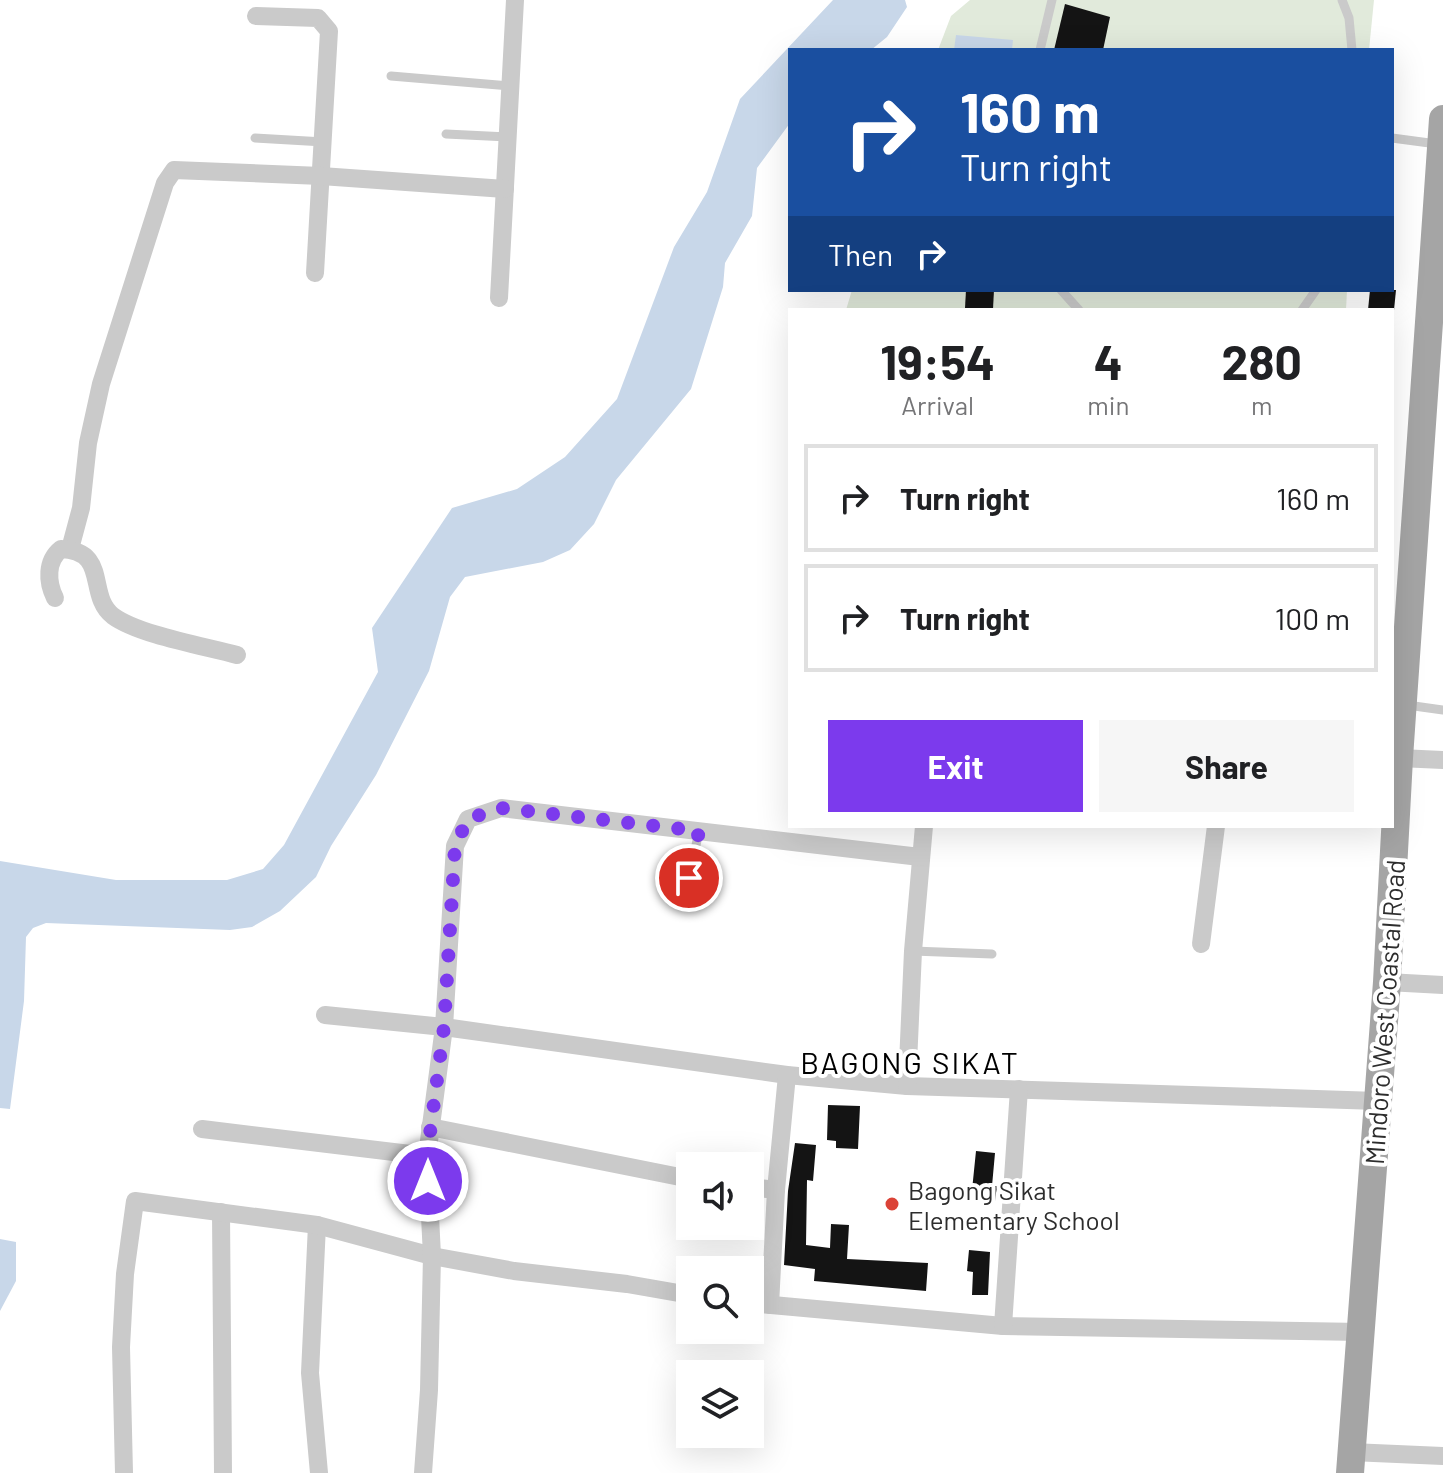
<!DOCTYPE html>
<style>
:root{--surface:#fff;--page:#f6f6f6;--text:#202124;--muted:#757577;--line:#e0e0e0;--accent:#7c3aed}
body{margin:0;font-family:Barlow,sans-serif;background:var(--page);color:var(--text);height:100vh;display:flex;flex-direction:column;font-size:30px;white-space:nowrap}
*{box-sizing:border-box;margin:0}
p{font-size:26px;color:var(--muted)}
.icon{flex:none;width:44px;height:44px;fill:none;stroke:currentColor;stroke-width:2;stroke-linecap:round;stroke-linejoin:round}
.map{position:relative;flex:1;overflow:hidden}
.panel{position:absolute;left:788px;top:308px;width:606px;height:520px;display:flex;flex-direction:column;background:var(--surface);border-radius:0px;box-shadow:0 8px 32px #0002}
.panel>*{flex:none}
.hud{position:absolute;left:788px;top:48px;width:606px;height:244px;border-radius:0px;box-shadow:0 8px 32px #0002;background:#1a4fa0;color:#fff;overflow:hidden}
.buttons{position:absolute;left:676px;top:1152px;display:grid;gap:16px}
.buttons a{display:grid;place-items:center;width:88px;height:88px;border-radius:0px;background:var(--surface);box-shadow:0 8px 32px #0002;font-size:40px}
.pin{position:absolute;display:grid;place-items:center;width:68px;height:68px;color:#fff;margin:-34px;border:4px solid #fff;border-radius:50%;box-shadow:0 2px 8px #0007}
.me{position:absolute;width:88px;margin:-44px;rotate:0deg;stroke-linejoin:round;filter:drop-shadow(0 0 6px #0008)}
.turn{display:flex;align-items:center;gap:28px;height:168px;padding:0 40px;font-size:36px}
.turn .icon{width:104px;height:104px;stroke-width:2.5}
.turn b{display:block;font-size:56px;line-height:68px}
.then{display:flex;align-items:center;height:76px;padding:0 40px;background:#0003;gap:16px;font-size:30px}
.eta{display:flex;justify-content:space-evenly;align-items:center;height:136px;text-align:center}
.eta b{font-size:48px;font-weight:700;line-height:56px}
.button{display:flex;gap:16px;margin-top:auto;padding:16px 40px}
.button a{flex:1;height:92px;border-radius:0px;background:var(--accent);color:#fff;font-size:32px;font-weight:700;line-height:92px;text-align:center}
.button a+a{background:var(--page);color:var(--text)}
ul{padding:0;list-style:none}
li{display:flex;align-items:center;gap:24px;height:108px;margin:0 16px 12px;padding:0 24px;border:4px solid var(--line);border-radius:0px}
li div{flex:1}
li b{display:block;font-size:30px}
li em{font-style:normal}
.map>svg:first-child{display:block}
</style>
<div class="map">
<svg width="1443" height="1473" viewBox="0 0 1443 1473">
<rect width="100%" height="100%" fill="#fff"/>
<!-- green -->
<g fill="#e1eadb">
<path d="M 970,0 L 1374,0 L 1369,50 L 938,50 L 951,16 Z"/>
<path d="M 852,290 L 1347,290 L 1346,310 L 846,310 Z"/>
</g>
<!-- water -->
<g fill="#c8d7e9">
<path d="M 833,0 L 905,0 L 907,7 L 887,37 L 871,50 L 790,50 L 790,123 L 757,168 L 752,216 L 725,263 L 723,287 L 691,389 L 616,480 L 594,524 L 570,550 L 543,562 L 465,577 L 450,597 L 429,671 L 376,775 L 331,846 L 316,877 L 280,911 L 252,927 L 230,930 L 46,923 L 33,928 L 26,937 L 24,1001 L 10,1109 L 0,1108 L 0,861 L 116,880 L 227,880 L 263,869 L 284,845 L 378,672 L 372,628 L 452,508 L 517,489 L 565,457 L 617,399 L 674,247 L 707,192 L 740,99 Z"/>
<path d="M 956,35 L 1013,40 L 1012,50 L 954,50 Z"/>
<path d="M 0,1239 L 16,1242 L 16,1281 L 0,1311 Z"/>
</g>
<!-- building -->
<g fill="#141414">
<path d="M 1065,4 L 1110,17 L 1103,50 L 1054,50 Z"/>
<path d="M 966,290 L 994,290 L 993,309 L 965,308 Z"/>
<path d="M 1370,290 L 1396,290 L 1394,310 L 1368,310 Z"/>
<path d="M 828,1105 L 860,1106 L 858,1149 L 836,1148 L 836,1141 L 827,1140 Z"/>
<path d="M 795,1143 L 816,1145 L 813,1181 L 807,1180 L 806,1245 L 830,1248 L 831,1224 L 849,1225 L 847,1259 L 928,1263 L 926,1291 L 814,1281 L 815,1269 L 784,1265 L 788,1191 Z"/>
<path d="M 976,1151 L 995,1153 L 992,1186 L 997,1186 L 995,1201 L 971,1200 Z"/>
<path d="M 969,1250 L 990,1252 L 988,1295 L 972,1295 L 973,1272 L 967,1271 Z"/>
</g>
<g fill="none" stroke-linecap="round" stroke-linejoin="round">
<!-- service -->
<g stroke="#cacaca" stroke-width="9">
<path d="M 1342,0 L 1349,18 L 1352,50"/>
<path d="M 1040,50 L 1052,0"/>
<path d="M 391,76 L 511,86"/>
<path d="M 446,134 L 508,137"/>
<path d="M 255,138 L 324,142"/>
<path d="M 1392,138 L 1437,144"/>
<path d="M 1061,290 L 1079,310"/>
<path d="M 1302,310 L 1316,290"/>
<path d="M 1407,705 L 1443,710"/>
<path d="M 689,878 L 699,831"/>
<path d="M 913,951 L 992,954"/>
</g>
<!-- minor -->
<g stroke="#cacaca" stroke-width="18">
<path d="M 256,16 L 318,18 L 329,31 L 315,273"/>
<path d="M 499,298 L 515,0"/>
<path d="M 70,549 L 81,508 L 88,443 L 101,384 L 165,183 L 174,170 L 321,176 L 505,189"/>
<path d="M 55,598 C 47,582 46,561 61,549 C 110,551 86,595 113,616 C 139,635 204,646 237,655"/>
<path d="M 1399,758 L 1443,760"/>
<path d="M 1201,944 L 1216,826"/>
<path d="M 1387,982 L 1443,985"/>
<path d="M 325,1015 L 444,1027 L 787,1075 L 907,1086 L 1378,1101"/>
<path d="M 907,1086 L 913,951 L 924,826"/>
<path d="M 430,1127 L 690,1179"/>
<path d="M 202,1129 L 427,1156"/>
<path d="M 750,1187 L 776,1190"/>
<path d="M 221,1212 L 223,1473"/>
<path d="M 317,1225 L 310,1373 L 319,1473"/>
<path d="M 750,1303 L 1003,1326 L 1362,1332"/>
<path d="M 770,1305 L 776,1190 L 787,1075"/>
<path d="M 1003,1326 L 1019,1089"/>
<path d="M 1351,1452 L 1443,1456"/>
<path d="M 124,1473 L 121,1347 L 125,1274 L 135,1201 L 317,1225 L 432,1256 L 514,1271 L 627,1284 L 690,1295"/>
<path d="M 423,1473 L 429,1390 L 432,1256 L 427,1156 L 444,1027 L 455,846 L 468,819 L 501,808 L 920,857"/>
</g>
<!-- primary -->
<path stroke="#a5a5a5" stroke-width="28" d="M 1350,1473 L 1387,982 L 1399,758 L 1443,119"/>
</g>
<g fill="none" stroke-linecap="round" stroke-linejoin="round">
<!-- route -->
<path stroke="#7c3aed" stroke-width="14" stroke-dasharray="0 25.2" d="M 428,1181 L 427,1156 L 444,1027 L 455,846 L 468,819 L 501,808 L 699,831 L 689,878"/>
</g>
<!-- markers -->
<circle fill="#db4337" stroke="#fff" stroke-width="3" cx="892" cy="1204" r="8"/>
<g text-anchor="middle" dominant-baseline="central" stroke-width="8" stroke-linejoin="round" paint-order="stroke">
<!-- street labels -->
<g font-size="26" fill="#2d2d2d" stroke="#fff">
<text transform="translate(1384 1012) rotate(-86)">Mindoro West Coastal Road</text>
</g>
<!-- poi labels -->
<g font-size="26" fill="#2d2d2d" stroke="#fff" text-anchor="start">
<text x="908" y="1189">Bagong Sikat<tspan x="908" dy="30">Elementary School</tspan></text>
</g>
<!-- quarter labels -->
<g font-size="30" letter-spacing="2" fill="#000" stroke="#fff">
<text x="910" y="1062">BAGONG SIKAT</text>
</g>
</g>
</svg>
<div class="buttons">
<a><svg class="icon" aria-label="sound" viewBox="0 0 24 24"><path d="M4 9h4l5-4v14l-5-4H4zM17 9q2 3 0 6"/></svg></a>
<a><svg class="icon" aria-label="search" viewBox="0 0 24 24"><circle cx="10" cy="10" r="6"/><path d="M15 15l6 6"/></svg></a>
<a><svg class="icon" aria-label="layers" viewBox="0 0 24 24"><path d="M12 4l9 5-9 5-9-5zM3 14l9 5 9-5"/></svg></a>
</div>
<div class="pin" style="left:689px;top:878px;background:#d93025"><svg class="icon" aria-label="arrive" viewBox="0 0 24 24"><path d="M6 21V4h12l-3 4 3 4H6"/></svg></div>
<svg class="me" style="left:428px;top:1181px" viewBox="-20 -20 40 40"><circle r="17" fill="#7c3aed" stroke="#fff" stroke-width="3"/><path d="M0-11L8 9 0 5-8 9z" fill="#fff"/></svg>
<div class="hud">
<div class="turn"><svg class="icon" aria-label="right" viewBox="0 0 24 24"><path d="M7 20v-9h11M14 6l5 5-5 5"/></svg><div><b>160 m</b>Turn right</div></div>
<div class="then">Then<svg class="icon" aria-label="right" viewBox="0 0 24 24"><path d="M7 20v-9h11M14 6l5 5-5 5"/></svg></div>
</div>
<section class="panel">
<div class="eta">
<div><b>19:54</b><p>Arrival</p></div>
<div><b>4</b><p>min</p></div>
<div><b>280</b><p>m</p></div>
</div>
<ul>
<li><svg class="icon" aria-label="right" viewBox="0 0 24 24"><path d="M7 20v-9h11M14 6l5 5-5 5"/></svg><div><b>Turn right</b></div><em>160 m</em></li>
<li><svg class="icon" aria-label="right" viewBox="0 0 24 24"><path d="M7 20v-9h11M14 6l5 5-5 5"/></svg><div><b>Turn right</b></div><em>100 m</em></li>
</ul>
<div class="button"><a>Exit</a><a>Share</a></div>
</section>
</div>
